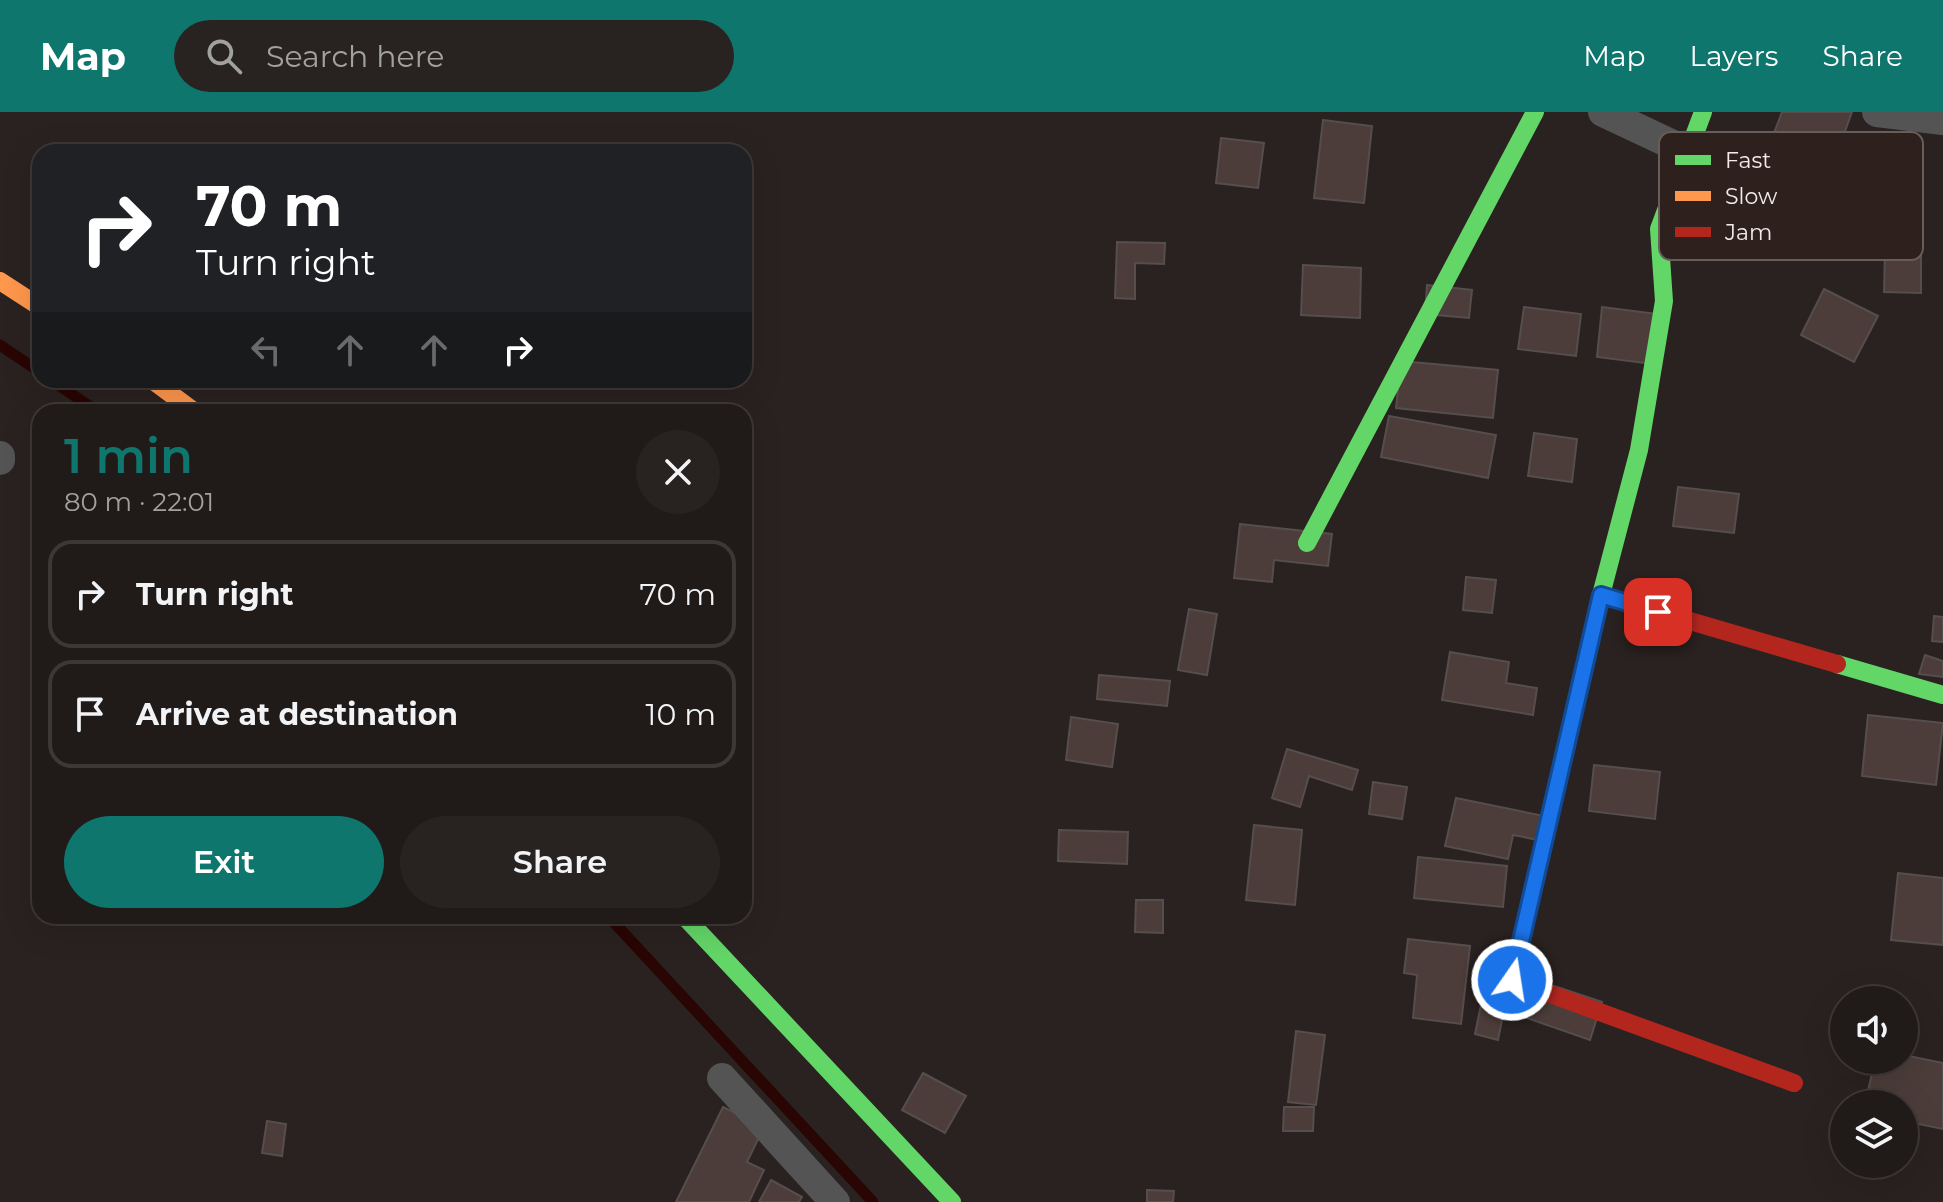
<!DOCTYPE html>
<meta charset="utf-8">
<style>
:root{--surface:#201a18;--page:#282321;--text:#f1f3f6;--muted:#a2a1a2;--line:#3d3837;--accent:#0f766e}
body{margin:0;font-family:Montserrat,sans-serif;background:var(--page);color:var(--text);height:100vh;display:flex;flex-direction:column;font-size:30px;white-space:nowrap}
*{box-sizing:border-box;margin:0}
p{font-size:26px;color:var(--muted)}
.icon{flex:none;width:44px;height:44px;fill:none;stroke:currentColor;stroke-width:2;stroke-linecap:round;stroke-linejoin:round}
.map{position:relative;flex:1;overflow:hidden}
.details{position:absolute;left:32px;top:292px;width:720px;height:520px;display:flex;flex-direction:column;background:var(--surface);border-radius:24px;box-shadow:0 8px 32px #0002,0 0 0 2px var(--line)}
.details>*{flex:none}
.hud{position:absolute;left:32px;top:32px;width:720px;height:244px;border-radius:24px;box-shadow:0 8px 32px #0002,0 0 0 2px var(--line);background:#202124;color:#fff;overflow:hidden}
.controls{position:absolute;left:1830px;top:874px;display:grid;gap:16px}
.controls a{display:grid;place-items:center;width:88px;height:88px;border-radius:50%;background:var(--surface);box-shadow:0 8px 32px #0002,0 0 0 2px var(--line);font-size:40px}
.pin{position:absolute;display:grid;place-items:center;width:68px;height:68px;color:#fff;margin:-34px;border-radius:16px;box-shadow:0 4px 12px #0006}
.me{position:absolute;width:88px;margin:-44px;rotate:13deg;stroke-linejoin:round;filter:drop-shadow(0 0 6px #0008)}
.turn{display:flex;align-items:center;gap:28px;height:168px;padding:0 32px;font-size:36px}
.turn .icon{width:104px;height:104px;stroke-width:2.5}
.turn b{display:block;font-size:56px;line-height:68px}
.lanes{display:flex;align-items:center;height:76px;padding:0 32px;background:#0003;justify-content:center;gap:40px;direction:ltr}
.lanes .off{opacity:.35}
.round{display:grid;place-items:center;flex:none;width:84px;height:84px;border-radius:42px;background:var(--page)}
.overview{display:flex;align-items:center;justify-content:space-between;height:136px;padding:0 32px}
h1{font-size:48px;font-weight:600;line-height:60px;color:var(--accent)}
.action{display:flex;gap:16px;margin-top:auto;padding:16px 32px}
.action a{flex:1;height:92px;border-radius:48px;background:var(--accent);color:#fff;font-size:32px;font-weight:600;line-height:92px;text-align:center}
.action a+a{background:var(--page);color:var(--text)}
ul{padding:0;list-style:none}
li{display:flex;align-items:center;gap:24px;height:108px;margin:0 16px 12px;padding:0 16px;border:4px solid var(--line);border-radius:24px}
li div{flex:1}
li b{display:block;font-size:30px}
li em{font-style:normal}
header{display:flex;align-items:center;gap:48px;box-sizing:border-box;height:112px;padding:0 40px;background:var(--accent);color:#fff}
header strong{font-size:38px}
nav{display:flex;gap:44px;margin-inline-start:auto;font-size:28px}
.search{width:560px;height:72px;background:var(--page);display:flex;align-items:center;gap:20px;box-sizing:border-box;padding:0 28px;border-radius:44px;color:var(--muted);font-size:30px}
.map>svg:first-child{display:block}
</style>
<header>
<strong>Map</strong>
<div class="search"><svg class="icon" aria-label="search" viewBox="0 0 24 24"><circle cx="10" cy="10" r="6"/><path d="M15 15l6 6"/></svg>Search here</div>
<nav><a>Map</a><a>Layers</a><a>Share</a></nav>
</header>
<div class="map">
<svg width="1943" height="1090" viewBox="0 0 1943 1090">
<rect width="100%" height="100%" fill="#2a2220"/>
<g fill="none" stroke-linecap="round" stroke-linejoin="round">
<!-- stream -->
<g stroke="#290503" stroke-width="11">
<path d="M 0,233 L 40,260"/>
<path d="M 51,268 L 98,300"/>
<path d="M 608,804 L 873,1090"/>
</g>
</g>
<!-- building -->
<g fill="#4c3d3a" stroke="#554e4d" stroke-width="2">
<path d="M 1782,0 L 1852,0 L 1840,33 L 1874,45 L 1861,83 L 1764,47 Z"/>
<path d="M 1323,8 L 1372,14 L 1364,91 L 1314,86 Z"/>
<path d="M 1221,26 L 1264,31 L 1258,76 L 1216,71 Z"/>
<path d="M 1117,130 L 1165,131 L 1164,152 L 1135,151 L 1135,187 L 1115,186 Z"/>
<path d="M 1885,137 L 1921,138 L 1921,181 L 1884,180 Z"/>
<path d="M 1303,153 L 1361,156 L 1360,206 L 1301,203 Z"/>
<path d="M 1427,173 L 1472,178 L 1469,206 L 1425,202 Z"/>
<path d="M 1824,177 L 1878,204 L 1854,250 L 1801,223 Z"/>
<path d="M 1524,195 L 1581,202 L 1576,244 L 1518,237 Z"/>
<path d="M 1602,195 L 1658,202 L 1652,252 L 1597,245 Z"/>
<path d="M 1401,249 L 1498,258 L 1493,306 L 1396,296 Z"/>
<path d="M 1389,304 L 1496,323 L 1488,366 L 1381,345 Z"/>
<path d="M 1534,321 L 1577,327 L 1572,370 L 1528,364 Z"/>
<path d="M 1678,375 L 1739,382 L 1734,421 L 1673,414 Z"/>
<path d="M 1240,412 L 1332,422 L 1328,454 L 1274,448 L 1272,470 L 1234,466 Z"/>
<path d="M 1466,465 L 1496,468 L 1492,501 L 1463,498 Z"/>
<path d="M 1189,497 L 1217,502 L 1207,563 L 1178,558 Z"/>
<path d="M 1934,504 L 1943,505 L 1943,530 L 1932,529 Z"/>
<path d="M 1450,540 L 1509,550 L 1506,571 L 1537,576 L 1533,603 L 1442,588 Z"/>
<path d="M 1925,543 L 1943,549 L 1943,565 L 1919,562 Z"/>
<path d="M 1099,563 L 1170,569 L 1167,594 L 1097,587 Z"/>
<path d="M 1868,603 L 1943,611 L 1936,673 L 1862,664 Z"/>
<path d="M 1071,605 L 1118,612 L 1112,655 L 1066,648 Z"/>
<path d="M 1287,637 L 1358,658 L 1352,678 L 1309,664 L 1300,695 L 1272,686 Z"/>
<path d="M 1594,653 L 1660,660 L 1655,707 L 1589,699 Z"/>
<path d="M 1373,670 L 1407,675 L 1402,707 L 1369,702 Z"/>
<path d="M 1456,686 L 1544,704 L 1538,728 L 1513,723 L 1508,747 L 1445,734 Z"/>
<path d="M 1254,713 L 1302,718 L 1295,793 L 1246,788 Z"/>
<path d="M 1059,718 L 1128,720 L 1127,752 L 1058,749 Z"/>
<path d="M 1418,745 L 1507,754 L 1503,795 L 1414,786 Z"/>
<path d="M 1898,761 L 1943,766 L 1943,833 L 1891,828 Z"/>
<path d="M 1136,788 L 1163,788 L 1163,821 L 1135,820 Z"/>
<path d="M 1408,827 L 1470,834 L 1461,912 L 1413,906 L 1417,863 L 1404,861 Z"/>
<path d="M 1533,867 L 1602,890 L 1590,928 L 1521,904 Z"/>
<path d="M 1483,883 L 1506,888 L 1498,928 L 1475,922 Z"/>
<path d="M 1296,919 L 1325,923 L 1316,993 L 1288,990 Z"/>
<path d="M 1904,943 L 1943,951 L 1943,1017 L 1904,1009 L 1904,992 L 1865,992 L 1875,948 L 1904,948 Z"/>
<path d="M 923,961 L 966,984 L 945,1021 L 902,998 Z"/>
<path d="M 723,995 L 764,1015 L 747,1050 L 764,1058 L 749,1090 L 676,1090 Z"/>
<path d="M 1284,995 L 1314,995 L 1313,1019 L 1283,1019 Z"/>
<path d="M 267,1009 L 286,1012 L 282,1044 L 262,1041 Z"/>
<path d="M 771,1068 L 802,1085 L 799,1090 L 759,1090 Z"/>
<path d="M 1147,1078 L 1174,1079 L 1173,1090 L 1147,1090 Z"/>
</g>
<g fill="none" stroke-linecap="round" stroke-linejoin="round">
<!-- street -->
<g stroke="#535453" stroke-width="30">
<path d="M 1603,0 L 1688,40"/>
<path d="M 1877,0 L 1943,8"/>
<path d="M 0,344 L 0,348"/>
<path d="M 722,966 L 835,1090"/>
</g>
<!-- fast -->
<g stroke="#63d668" stroke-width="18">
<path d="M 1307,431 L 1535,0"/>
<path d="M 1837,552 L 1943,583"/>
<path d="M 684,804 L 952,1090"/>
<path d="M 1524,817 L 1601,483 L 1639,338 L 1664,189 L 1659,117 L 1703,0"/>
</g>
<!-- slow -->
<g stroke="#ff974d" stroke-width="18">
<path d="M 0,169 L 40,195"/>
<path d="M 152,268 L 195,300"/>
</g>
<!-- jam -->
<g stroke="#b3261e" stroke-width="18">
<path d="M 1601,483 L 1837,552"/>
<path d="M 1524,817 L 1512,868 L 1794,971"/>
</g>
</g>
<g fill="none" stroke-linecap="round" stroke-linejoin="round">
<defs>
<path id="route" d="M 1512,868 L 1601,483 L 1658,500"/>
</defs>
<!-- route casing -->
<use href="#route" stroke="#114b97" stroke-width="20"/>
<!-- route -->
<use href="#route" stroke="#1a73e8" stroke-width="14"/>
</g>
<!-- legend -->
<rect x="1659" y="20" width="264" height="128" rx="12" fill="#2d201d" stroke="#695d5a" stroke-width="2"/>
<rect x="1675" y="43" width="36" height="10" fill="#63d668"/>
<rect x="1675" y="79" width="36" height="10" fill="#ff974d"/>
<rect x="1675" y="115" width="36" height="10" fill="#b3261e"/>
<g font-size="22" fill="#f4ebe9">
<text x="1725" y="56">Fast</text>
<text x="1725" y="92">Slow</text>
<text x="1725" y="128">Jam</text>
</g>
</svg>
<div class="controls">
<a><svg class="icon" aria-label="sound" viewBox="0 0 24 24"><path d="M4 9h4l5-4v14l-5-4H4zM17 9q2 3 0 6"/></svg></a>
<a><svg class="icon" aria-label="layers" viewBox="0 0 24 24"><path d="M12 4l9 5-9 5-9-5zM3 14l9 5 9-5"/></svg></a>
</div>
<div class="pin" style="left:1658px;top:500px;background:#d93025"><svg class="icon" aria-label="arrive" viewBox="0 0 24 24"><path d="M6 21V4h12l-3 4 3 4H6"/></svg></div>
<svg class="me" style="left:1512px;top:868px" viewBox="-20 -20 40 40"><circle r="17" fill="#1a73e8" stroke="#fff" stroke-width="3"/><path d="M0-11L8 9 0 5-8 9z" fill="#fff"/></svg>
<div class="hud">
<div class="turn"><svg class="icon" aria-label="right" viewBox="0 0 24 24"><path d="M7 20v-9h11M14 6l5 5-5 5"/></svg><div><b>70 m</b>Turn right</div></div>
<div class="lanes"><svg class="icon off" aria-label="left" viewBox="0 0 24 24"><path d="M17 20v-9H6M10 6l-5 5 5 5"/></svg><svg class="icon off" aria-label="ahead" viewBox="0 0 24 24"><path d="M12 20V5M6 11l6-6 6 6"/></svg><svg class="icon off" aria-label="ahead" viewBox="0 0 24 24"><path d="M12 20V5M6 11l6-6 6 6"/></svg><svg class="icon" aria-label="right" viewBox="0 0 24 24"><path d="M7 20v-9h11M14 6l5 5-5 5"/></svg></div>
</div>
<section class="details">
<div class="overview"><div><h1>1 min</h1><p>80 m · 22:01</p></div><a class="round"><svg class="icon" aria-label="close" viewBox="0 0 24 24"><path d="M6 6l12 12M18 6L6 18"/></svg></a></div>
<ul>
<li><svg class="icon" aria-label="right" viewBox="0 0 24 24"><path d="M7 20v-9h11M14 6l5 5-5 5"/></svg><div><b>Turn right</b></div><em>70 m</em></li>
<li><svg class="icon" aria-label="arrive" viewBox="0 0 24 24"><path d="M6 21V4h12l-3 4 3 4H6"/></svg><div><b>Arrive at destination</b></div><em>10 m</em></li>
</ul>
<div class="action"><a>Exit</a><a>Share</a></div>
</section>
</div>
